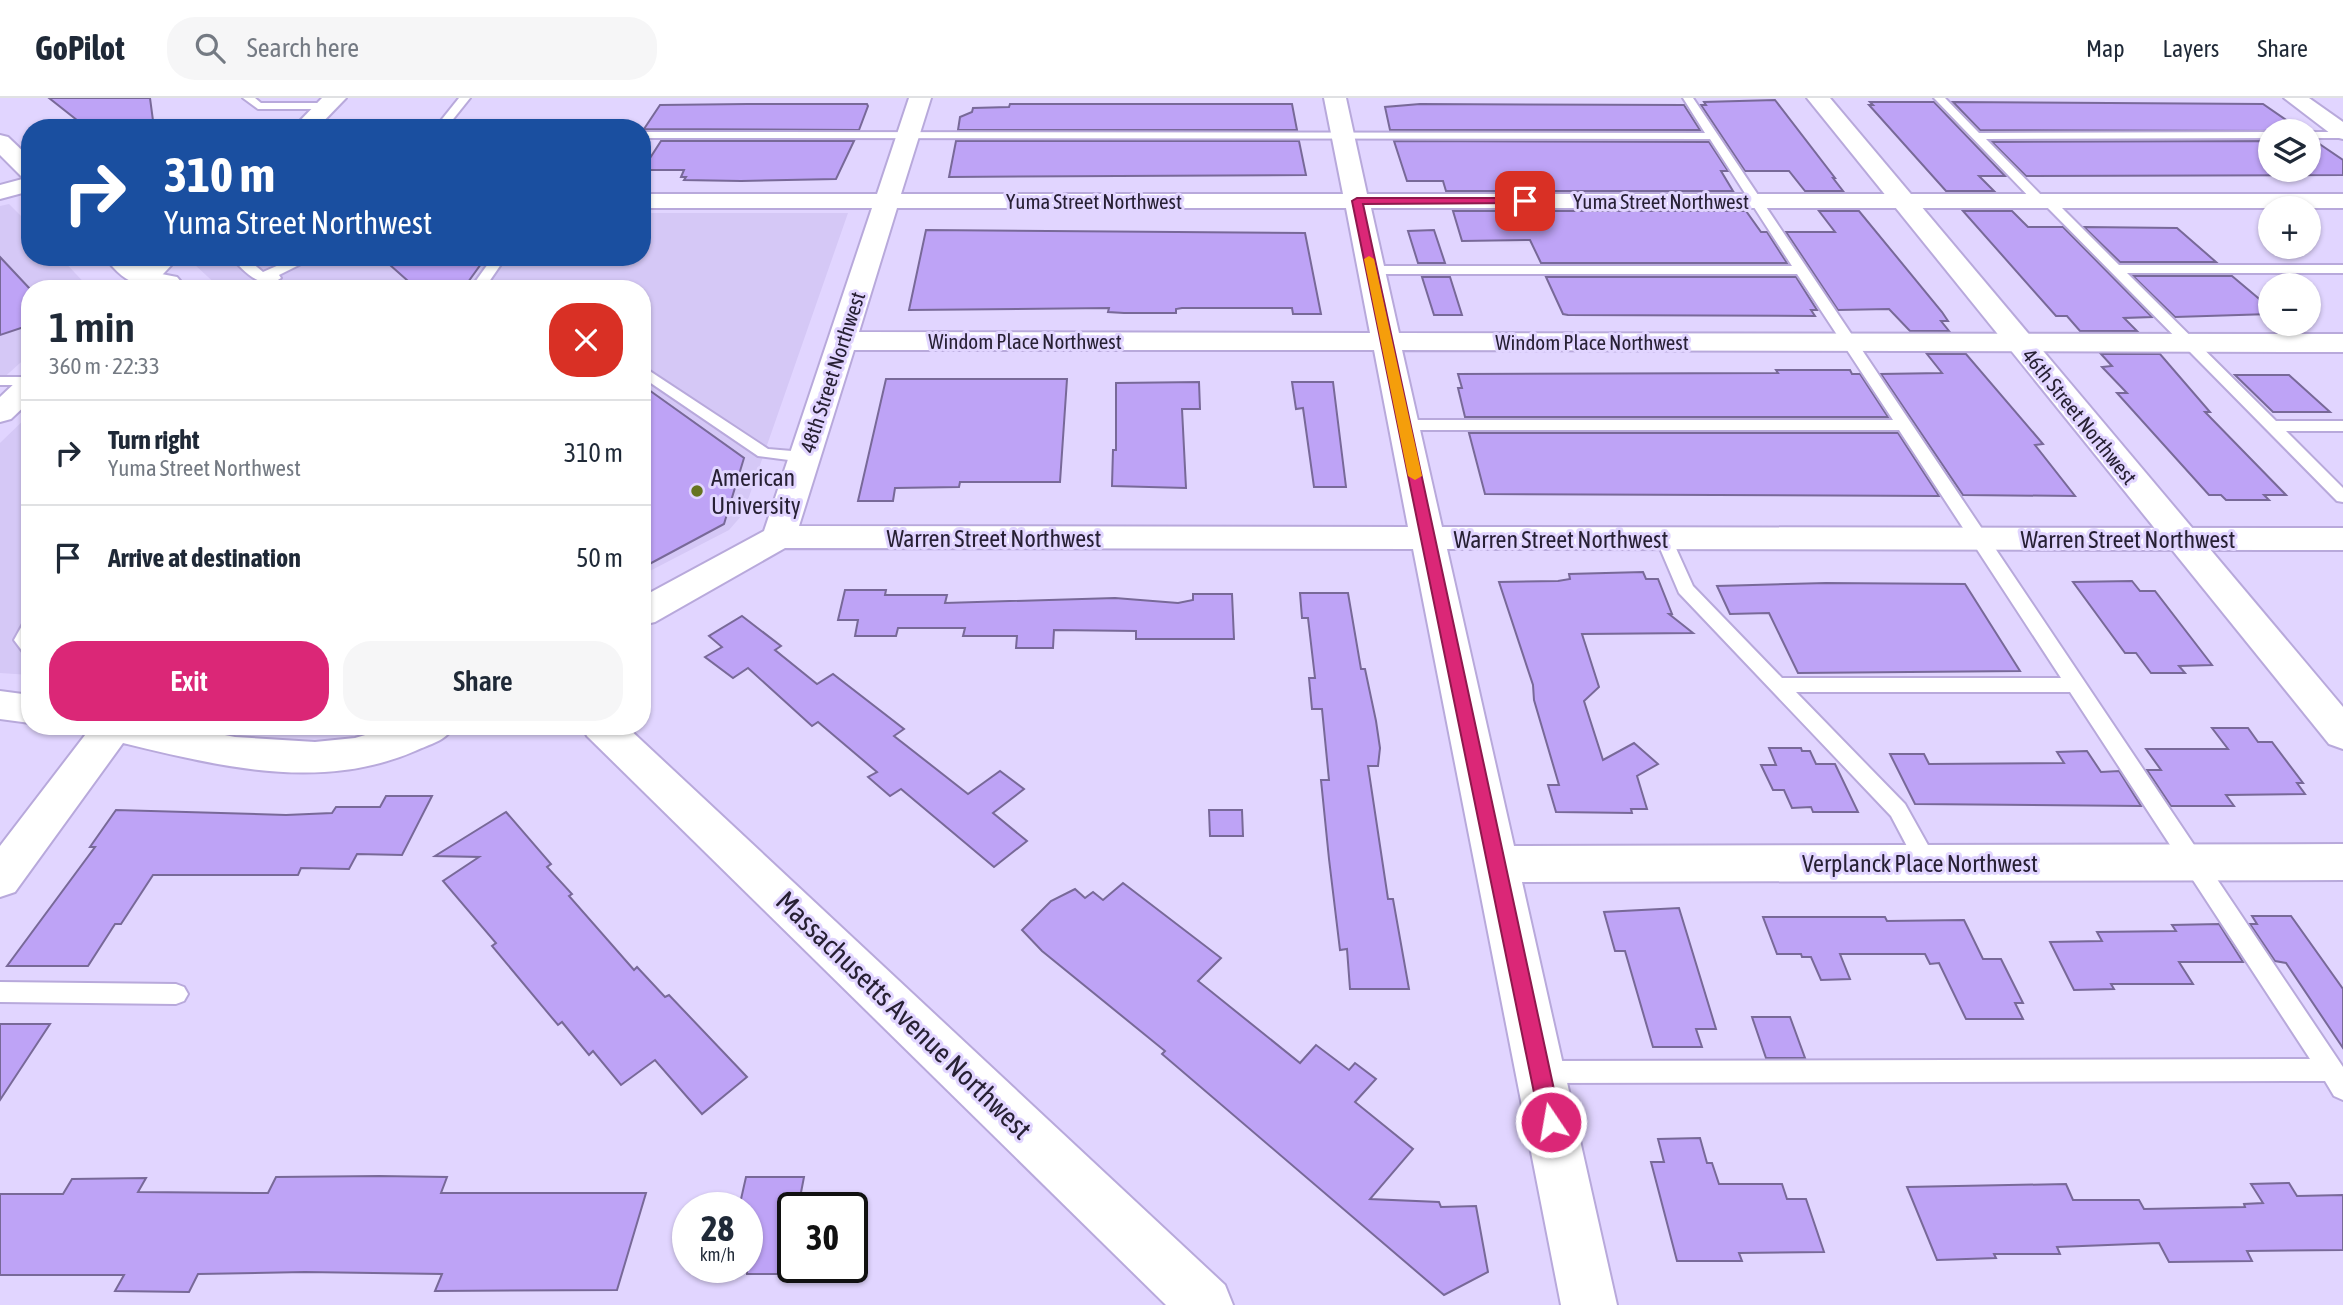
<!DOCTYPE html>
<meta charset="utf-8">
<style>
:root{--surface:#fff;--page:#f6f6f7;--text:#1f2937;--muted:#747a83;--line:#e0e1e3;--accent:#db2777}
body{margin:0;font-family:"Asap Condensed",sans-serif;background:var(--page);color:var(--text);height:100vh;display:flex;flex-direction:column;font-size:26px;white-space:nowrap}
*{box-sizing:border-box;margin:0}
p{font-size:23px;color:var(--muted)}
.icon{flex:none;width:38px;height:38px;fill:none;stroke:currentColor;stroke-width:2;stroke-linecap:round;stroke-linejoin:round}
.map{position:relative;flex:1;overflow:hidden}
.details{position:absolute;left:21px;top:182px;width:630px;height:455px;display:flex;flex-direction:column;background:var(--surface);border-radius:28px;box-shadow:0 2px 5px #0004}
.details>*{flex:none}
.hud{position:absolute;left:21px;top:21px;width:630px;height:147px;border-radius:28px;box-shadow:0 2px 5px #0004;background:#1a4fa0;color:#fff;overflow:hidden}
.buttons{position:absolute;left:2258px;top:21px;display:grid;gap:14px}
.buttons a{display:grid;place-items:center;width:63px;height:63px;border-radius:50%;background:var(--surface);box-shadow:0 2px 5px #0004;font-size:35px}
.speed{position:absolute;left:672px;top:1094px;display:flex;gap:14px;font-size:35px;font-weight:700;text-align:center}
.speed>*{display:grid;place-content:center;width:91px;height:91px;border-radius:50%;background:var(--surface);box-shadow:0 2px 5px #0004;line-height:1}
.speed small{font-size:18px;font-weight:400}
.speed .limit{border:4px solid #111;border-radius:10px;background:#fff;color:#111}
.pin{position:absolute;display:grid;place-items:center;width:60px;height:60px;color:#fff;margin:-30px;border-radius:14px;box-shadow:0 4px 10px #0006}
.me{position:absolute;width:77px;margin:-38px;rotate:348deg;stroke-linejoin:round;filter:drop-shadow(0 0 5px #0008)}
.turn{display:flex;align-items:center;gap:24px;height:147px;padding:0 28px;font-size:32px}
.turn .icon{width:91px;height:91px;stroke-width:2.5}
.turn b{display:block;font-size:49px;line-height:60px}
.round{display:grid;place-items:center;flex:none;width:74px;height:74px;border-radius:28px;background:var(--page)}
.head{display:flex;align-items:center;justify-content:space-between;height:119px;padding:0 28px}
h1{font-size:42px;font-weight:600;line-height:52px}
.primary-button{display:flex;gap:14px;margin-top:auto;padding:14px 28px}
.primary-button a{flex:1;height:80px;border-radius:28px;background:var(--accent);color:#fff;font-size:28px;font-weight:600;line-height:80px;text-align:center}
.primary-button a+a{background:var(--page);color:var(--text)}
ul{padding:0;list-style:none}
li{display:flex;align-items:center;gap:21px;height:105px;padding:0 28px;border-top:2px solid var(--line)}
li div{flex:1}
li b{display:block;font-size:26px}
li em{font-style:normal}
header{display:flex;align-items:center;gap:42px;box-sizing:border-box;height:98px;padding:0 35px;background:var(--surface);border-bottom:2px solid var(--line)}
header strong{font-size:33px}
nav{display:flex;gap:38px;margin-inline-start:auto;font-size:24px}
.search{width:490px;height:63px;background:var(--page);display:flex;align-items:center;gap:18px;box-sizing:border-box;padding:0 24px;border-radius:28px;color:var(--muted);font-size:26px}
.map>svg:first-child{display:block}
</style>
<header>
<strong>GoPilot</strong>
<div class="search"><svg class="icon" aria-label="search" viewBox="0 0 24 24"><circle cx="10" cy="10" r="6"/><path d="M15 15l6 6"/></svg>Search here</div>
<nav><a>Map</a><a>Layers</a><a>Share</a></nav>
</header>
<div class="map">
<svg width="2343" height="1207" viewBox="0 0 2343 1207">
<rect width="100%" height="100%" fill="#e1d5ff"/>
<!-- built -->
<g fill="#d5c8f6">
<path d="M 9,106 L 30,127 L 30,159 L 60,159 L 90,191 L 30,191 L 30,256 L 0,283 L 0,108 Z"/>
<path d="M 642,115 L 848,115 L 743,416 L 729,432 L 642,477 L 642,191 L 221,191 L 194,166 L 200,159 L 642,159 Z"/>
<path d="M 30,316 L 30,577 L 0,575 L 0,345 Z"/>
</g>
<!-- building -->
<g fill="#bea3f6" stroke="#786998" stroke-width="2">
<path d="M 49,0 L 150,0 L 154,30 L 87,30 Z"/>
<path d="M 1775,2 L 1835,80 L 1833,80 L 1843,93 L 1805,93 L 1789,73 L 1745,73 L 1701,7 L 1706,7 L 1704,4 Z"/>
<path d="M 1870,4 L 1934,4 L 2005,78 L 1979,78 L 1994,93 L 1946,93 L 1869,7 L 1873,7 Z"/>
<path d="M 1953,4 L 2263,6 L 2302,33 L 1980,32 Z"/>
<path d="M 747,6 L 867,6 L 868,8 L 859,32 L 644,31 L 660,7 Z"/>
<path d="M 1010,6 L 1292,6 L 1297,32 L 958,32 L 960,19 L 972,14 L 973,10 L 1009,9 Z"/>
<path d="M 1420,6 L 1684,7 L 1700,32 L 1390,32 L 1385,9 Z"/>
<path d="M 661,43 L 854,43 L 836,81 L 741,83 L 684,82 L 686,79 L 681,79 L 684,72 L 646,72 L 643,71 Z"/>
<path d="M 956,43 L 1299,43 L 1306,77 L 949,79 Z"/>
<path d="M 1394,43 L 1709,44 L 1728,73 L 1721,73 L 1733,93 L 1446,93 L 1443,83 L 1407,83 Z"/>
<path d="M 2270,43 L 2270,72 L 2308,72 L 2308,43 L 2315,43 L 2343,62 L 2343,77 L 2026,78 L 1992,44 Z"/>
<path d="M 1453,113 L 1746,113 L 1761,134 L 1767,134 L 1787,165 L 1541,165 L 1530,142 L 1462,143 Z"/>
<path d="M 1819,113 L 1859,113 L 1942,214 L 1948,223 L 1941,223 L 1949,233 L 1910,233 L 1889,211 L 1838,212 L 1786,134 L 1835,134 Z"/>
<path d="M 1963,113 L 2012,113 L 2028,129 L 2063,129 L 2152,219 L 2124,220 L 2137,233 L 2080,233 L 2067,218 L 2056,218 Z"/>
<path d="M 2084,129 L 2177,130 L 2216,164 L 2120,164 Z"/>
<path d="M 926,132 L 1305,135 L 1321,216 L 1293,216 L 1292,210 L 1182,210 L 1176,211 L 1176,215 L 1124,215 L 1108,214 L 1109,210 L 909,212 Z"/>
<path d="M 1434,132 L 1445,165 L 1418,165 L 1408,133 Z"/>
<path d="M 0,159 L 30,191 L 30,227 L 0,237 Z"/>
<path d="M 381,159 L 486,159 L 463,191 L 417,191 Z"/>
<path d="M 2133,178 L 2232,178 L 2270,210 L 2270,216 L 2175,219 Z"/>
<path d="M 1422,179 L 1450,179 L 1462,217 L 1434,217 Z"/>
<path d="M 1546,179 L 1796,179 L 1817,212 L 1811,212 L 1815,218 L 1568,217 L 1563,216 Z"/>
<path d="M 1927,256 L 1966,256 L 2043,346 L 2035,347 L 2075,398 L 1963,397 L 1881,276 L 1942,275 Z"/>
<path d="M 2101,256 L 2160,256 L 2210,314 L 2205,314 L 2286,397 L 2264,397 L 2269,402 L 2226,402 L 2221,397 L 2209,397 L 2117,295 L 2127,295 L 2102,269 L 2112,268 Z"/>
<path d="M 1776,272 L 1850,272 L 1852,276 L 1860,276 L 1888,319 L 1465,319 L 1458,290 L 1462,290 L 1458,276 L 1778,275 Z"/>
<path d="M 2235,277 L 2289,277 L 2330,314 L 2273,314 Z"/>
<path d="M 886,281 L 1067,281 L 1060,384 L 960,384 L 959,389 L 895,390 L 893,403 L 858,403 Z"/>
<path d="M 1199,284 L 1200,311 L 1182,311 L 1186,390 L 1112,388 L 1113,352 L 1116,352 L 1116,285 Z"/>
<path d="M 1292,284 L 1333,284 L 1346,389 L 1314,389 L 1303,310 L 1296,311 Z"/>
<path d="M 642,287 L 744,360 L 724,426 L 642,470 Z"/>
<path d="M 1469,335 L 1898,335 L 1939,398 L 1485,396 Z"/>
<path d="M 1643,474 L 1646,481 L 1658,481 L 1672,516 L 1669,516 L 1693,535 L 1582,536 L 1599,589 L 1584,603 L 1603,662 L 1634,645 L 1658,666 L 1637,678 L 1647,711 L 1631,711 L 1632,715 L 1556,714 L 1548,687 L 1559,687 L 1534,602 L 1533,587 L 1499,484 L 1558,483 L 1570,481 L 1569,476 Z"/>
<path d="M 2132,483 L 2140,493 L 2155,493 L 2212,567 L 2179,568 L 2185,575 L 2151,575 L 2136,555 L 2125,555 L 2073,484 Z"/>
<path d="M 1826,485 L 1965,486 L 2020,573 L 1798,575 L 1769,515 L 1730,516 L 1717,488 Z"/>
<path d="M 845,492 L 886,492 L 885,497 L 947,497 L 945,505 L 1115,500 L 1178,505 L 1193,502 L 1193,496 L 1232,496 L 1234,541 L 1136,541 L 1136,533 L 1054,532 L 1053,550 L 1016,550 L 1017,538 L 963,538 L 965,530 L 898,530 L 896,538 L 855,538 L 858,522 L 838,522 Z"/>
<path d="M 1300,495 L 1348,495 L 1361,571 L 1365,571 L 1376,623 L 1380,650 L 1378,668 L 1368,668 L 1388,801 L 1393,801 L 1409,891 L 1350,891 L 1347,851 L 1340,852 L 1329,761 L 1321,682 L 1329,682 L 1322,611 L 1312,611 L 1309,580 L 1315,580 L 1308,520 L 1302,520 Z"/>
<path d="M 742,518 L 781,548 L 775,552 L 817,586 L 833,576 L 904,631 L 894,638 L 968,696 L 1000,673 L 1024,691 L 993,715 L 1027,743 L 994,769 L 901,691 L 890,698 L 868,679 L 877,674 L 818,624 L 812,628 L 748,570 L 733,580 L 705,559 L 722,549 L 709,538 Z"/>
<path d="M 2212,630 L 2248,630 L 2258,644 L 2272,644 L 2303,685 L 2297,685 L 2305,696 L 2226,697 L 2234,708 L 2171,708 L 2147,672 L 2161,672 L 2146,651 L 2228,651 Z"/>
<path d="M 1769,650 L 1801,650 L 1802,653 L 1810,653 L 1816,666 L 1835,666 L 1858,714 L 1813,714 L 1811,709 L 1792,710 L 1784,692 L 1773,692 L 1761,667 L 1776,667 Z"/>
<path d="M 2087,653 L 2101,674 L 2119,673 L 2141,708 L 1915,706 L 1890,656 L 1924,656 L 1929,666 L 2064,665 L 2057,654 Z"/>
<path d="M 386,698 L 432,698 L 402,757 L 357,756 L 349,771 L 301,770 L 298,777 L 153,777 L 121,826 L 115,826 L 88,868 L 7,868 L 95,749 L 90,749 L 116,712 L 286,717 L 332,715 L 336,709 L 380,709 Z"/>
<path d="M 1209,712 L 1242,712 L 1243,738 L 1210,738 Z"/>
<path d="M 506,714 L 551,766 L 547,769 L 572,796 L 569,798 L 634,872 L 637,869 L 665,899 L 669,897 L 747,979 L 702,1016 L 655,962 L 621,987 L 593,953 L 589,957 L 562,924 L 558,927 L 492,848 L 496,845 L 443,783 L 479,759 L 435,758 Z"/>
<path d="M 1123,785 L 1221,860 L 1198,883 L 1300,965 L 1316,947 L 1349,972 L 1355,965 L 1376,981 L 1355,1004 L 1413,1051 L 1370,1101 L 1439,1104 L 1441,1109 L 1476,1108 L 1488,1174 L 1444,1197 L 1162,956 L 1165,953 L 1042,853 L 1022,832 L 1051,803 L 1075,791 L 1085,800 L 1093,794 L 1103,802 Z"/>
<path d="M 1679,810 L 1716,931 L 1696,931 L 1702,949 L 1653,949 L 1625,853 L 1615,853 L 1604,814 Z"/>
<path d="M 2252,818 L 2291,818 L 2343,891 L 2343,950 L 2286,865 L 2275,863 L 2250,826 L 2257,826 Z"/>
<path d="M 1763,819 L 1885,819 L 1887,823 L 1964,822 L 1983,861 L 2001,861 L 2023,905 L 2015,905 L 2023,921 L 1966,921 L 1939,865 L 1930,866 L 1925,856 L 1840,856 L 1850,881 L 1821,882 L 1811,859 L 1802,859 L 1801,856 L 1777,856 Z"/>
<path d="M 2219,826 L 2243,864 L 2179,864 L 2193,886 L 2111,886 L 2114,891 L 2074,892 L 2050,844 L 2102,843 L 2097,834 L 2176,833 L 2172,827 Z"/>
<path d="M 1752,919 L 1790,919 L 1805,960 L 1766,960 Z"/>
<path d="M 0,926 L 50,926 L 0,1002 Z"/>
<path d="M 1700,1040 L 1707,1065 L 1712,1065 L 1719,1086 L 1782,1086 L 1787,1101 L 1806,1101 L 1824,1154 L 1739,1155 L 1742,1163 L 1677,1163 L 1651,1064 L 1664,1064 L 1658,1041 Z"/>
<path d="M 379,1078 L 447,1079 L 441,1095 L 646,1095 L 617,1192 L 435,1193 L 442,1176 L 305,1174 L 198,1176 L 189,1194 L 115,1193 L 124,1177 L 0,1177 L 0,1096 L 63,1096 L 72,1081 L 146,1080 L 138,1094 L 268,1095 L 276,1079 Z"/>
<path d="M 746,1079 L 804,1079 L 798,1110 L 793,1110 L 793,1138 L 785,1176 L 747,1176 L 747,1110 L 739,1110 Z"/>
<path d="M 2289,1085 L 2297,1098 L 2343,1097 L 2343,1152 L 2247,1153 L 2252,1163 L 2169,1164 L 2159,1145 L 2057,1149 L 2060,1156 L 1994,1156 L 1996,1160 L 1937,1162 L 1907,1089 L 2066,1086 L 2073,1102 L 2139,1102 L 2144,1111 L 2245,1109 L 2244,1106 L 2263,1105 L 2251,1086 Z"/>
</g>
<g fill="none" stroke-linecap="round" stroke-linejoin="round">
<defs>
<g id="lane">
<path d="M 243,0 L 255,0 L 261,5 L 327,5 L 332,8 L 327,11 L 258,11 Z"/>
<path d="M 459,0 L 470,0 L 446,30 L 435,30 Z"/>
<path d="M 1683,0 L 1693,0 L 2343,969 L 2343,1002 L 2334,998 L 2325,983 L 1540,985 L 1531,982 L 1528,974 L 1531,966 L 1540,963 L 2310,961 L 2070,594 L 1796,594 L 1905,706 L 1938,765 L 1935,771 L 1927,774 L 1919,771 L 1891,718 L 1679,495 L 1656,441 L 1658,437 L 1670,437 L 1693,488 L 1782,580 L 2061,580 L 1899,332 L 1404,332 L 1396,327 L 1404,322 L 1893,322 L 1797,176 L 1371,176 L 1364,172 L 1371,168 L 1792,168 L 1710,41 L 642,40 L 642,34 L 1705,35 Z"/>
<path d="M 1934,0 L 1945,0 L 1979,35 L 2270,34 L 2270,40 L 1986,41 L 2044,100 L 2052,100 L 2119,167 L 2343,167 L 2343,175 L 2127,175 L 2276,323 L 2343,323 L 2343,333 L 2286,333 L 2343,390 L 2343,404 L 2337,403 L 2044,106 L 2036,106 Z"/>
<rect x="2308" y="34" width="35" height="6"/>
<path d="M 231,159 L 245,159 L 263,174 L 297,159 L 315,159 L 279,177 L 281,180 C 263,194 243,173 231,159 Z"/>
<path d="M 493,159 L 506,159 L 484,191 L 470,191 Z"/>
<path d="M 642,268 L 768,351 L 804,354 L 812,359 L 804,364 L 758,358 L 642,279 Z"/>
<rect x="0" y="279" width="30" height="8"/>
<path d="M 30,522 L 30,555 L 23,554 L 14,542 L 24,524 Z"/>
<path d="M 0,884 L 176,886 L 184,889 L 188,896 L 184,903 L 176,906 L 0,904 Z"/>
</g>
<g id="street">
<path d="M 322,0 L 346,0 L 317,30 L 293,30 Z"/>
<path d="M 909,0 L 931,0 L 901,96 L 1343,96 L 1324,0 L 1346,0 L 1367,96 L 2343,96 L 2343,110 L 1371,110 L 1399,235 L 2343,236 L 2343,254 L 1402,252 L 1442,429 L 2343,430 L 2343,452 L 1447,451 L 1514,748 L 2343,746 L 2343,782 L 1522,784 L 1617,1207 L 1561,1207 L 1413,451 L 785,450 L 655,524 L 642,527 L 642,499 L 764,433 L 872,110 L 642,110 L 642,96 L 877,96 ZM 897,110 L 1346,110 L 1370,235 L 859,234 ZM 854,252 L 1374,252 L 1408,429 L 799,428 Z"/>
<path d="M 2284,0 L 2309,0 L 2343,24 L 2343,41 L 2335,39 Z"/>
<path d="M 30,79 L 30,93 L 0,101 L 0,87 Z"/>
<path d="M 151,159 L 179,159 L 149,191 L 120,191 Z"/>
<path d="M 30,278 L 30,303 L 11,321 L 0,324 L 0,299 L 19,281 Z"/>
<path d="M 0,593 L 30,597 L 30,625 L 0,621 Z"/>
<path d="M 92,628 L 179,628 L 235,639 L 315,644 L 355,640 L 396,628 L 454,628 C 446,643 430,646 415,653 C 321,694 218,668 123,645 L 15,794 L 0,799 L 0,748 Z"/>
</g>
<path id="secondary" d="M 1807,0 L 1830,0 L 2343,609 L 2343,651 L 2329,646 Z"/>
<g id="primary">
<path d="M 0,37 L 8,39 L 30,60 L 30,81 L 22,79 L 0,57 Z"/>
<path d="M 105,159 L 134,159 L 151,174 L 177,179 L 187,191 C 151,191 128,192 105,159 Z"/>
<path d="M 582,628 L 626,628 L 1225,1187 L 1233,1207 L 1166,1207 L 587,638 Z"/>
</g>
</defs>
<!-- lane casing -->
<use href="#lane" stroke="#b8a9db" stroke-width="4"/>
<!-- street casing -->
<use href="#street" stroke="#b8a9db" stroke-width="4"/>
<!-- secondary casing -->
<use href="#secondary" stroke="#b8a9db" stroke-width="4"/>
<!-- primary casing -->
<use href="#primary" stroke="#b8a9db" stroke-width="4"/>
<!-- lane -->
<use href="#lane" fill="#fff" fill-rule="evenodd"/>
<!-- street -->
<use href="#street" fill="#fff" fill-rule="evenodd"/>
<!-- secondary -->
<use href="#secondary" fill="#fff" fill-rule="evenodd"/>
<!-- primary -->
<use href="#primary" fill="#fff" fill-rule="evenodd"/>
</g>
<!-- route -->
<path fill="#db2777" stroke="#8e194d" stroke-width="2" d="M 1525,100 L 1529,101 L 1529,105 L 1363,106 L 1561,1024 L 1558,1031 L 1551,1034 L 1544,1031 L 1540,1024 L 1352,103 L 1357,100 Z"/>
<!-- slow -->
<path fill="#f59e0b" d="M 1369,158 L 1374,161 L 1422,378 L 1415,382 L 1408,378 L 1364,161 Z"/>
<!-- markers -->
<circle fill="#667420" stroke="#e1d5ff" stroke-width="2.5" cx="697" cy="393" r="7"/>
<g text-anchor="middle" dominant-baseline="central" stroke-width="6" stroke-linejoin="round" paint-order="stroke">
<!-- far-street labels -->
<g font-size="21" fill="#272034" stroke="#e1d5ff">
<text x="1094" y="103">Yuma Street Northwest</text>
<text x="1661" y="103">Yuma Street Northwest</text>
<text x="1025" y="243">Windom Place Northwest</text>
<text x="1592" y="244">Windom Place Northwest</text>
<text transform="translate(832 274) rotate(-72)">48th Street Northwest</text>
<text transform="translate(2080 318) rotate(51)">46th Street Northwest</text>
</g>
<!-- poi labels -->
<g font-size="24" fill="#272034" stroke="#e1d5ff" text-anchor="start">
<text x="711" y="379">American<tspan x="711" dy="28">University</tspan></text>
</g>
<!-- street labels -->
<g font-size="24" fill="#272034" stroke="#e1d5ff">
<text x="994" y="440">Warren Street Northwest</text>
<text x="1561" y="441">Warren Street Northwest</text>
<text x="2128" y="441">Warren Street Northwest</text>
<text x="1920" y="765">Verplanck Place Northwest</text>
</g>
<!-- near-street labels -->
<g font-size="28" fill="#272034" stroke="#e1d5ff">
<text transform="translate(904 917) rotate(44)">Massachusetts Avenue Northwest</text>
</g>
</g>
</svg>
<div class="buttons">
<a><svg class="icon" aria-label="layers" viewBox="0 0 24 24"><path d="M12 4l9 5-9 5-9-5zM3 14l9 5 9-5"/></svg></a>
<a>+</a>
<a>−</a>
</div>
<div class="speed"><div>28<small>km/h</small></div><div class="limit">30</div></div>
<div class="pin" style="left:1525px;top:103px;background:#d93025"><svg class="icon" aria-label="arrive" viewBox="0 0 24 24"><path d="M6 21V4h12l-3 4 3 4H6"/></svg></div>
<svg class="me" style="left:1551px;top:1024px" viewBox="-20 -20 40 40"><circle r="17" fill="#db2777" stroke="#fff" stroke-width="3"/><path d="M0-11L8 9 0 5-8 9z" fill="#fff"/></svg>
<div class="hud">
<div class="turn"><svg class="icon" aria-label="right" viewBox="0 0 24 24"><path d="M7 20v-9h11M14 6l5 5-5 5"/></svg><div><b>310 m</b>Yuma Street Northwest</div></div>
</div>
<section class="details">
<div class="head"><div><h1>1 min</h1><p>360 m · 22:33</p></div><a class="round" style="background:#d93025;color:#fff"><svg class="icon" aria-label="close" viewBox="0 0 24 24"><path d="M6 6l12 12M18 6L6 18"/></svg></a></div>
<ul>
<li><svg class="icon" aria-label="right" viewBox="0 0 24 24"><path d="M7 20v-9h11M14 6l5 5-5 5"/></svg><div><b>Turn right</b><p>Yuma Street Northwest</p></div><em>310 m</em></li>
<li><svg class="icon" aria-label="arrive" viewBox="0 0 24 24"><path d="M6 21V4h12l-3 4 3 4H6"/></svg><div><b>Arrive at destination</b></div><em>50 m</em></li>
</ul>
<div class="primary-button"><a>Exit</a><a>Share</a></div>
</section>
</div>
